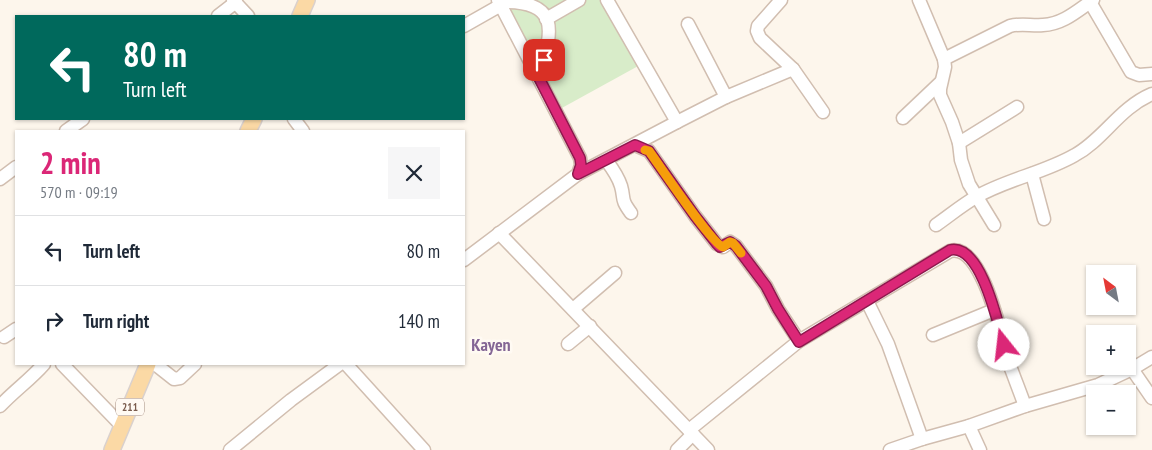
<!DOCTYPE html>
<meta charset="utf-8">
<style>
:root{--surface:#fff;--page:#f6f6f7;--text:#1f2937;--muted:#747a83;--line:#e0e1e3;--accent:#db2777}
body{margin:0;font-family:"PT Sans Narrow",sans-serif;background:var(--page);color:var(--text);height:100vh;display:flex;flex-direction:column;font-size:19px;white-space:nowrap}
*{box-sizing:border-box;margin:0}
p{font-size:16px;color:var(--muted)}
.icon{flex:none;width:28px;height:28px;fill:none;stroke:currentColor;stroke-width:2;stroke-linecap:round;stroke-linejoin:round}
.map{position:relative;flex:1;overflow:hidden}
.drawer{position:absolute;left:15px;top:130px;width:450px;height:235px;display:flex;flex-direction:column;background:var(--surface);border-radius:0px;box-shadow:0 1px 4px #0004}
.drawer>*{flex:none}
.banner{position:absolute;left:15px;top:15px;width:450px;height:105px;border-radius:0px;box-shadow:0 1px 4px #0004;background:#00695c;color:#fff;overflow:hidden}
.needle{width:32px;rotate:328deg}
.controls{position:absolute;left:1086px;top:265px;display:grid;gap:10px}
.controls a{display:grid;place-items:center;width:50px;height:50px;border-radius:0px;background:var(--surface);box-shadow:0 1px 4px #0004;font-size:25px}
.pin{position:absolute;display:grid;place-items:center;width:42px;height:42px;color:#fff;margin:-21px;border-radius:10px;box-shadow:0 2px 8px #0006}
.me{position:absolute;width:55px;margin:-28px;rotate:344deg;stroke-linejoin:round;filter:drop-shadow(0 0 4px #0008)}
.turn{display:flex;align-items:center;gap:18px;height:105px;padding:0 25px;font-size:22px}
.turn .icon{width:65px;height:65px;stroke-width:2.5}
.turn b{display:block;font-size:35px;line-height:42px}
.round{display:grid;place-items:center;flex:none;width:52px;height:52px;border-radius:0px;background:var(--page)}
.overview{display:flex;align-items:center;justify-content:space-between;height:85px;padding:0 25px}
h1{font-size:30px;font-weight:700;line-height:38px;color:var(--accent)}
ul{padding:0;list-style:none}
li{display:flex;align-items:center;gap:15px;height:70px;padding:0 25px;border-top:1px solid var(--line)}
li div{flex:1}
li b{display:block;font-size:19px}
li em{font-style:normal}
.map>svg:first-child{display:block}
</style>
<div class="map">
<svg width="1152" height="450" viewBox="0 0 1152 450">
<rect width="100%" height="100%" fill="#fdf6ec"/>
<!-- green -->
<path fill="#d8ecc9" d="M 504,0 L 605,0 L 640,65 L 560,109 Z"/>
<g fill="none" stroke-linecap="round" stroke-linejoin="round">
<defs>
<g id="minor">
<path d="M 233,0 L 248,16"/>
<path d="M 781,0 L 758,26 L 757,31 L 760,38 L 793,69 L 823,112"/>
<path d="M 919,0 L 944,59 L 945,67 L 940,89 L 940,95 L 952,122 L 959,143 L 961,160 L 969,184 L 994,225"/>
<path d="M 500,2 C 564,0 551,34 539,78"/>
<path d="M 1090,2 L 1131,72 L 1139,75 L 1152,74"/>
<path d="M 218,16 L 236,2"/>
<path d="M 546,19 L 579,0"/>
<path d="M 688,24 L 726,97"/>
<path d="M 464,26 L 501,5"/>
<path d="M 944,59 L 1010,26 C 1021,23 1032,26 1043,25 C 1063,24 1077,11 1093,0"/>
<path d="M 903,118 L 941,82"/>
<path d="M 294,119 L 303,131"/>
<path d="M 677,122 L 726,97 L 793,69"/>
<path d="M 66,131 L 83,119"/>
<path d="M 959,143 L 1017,107"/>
<path d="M 635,145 L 649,151 L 695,216 L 717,244 L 723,247 L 730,242 L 736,246 L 766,286 L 778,309 L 799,341 L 689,430"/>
<path d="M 606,160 C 612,168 618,176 621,186 C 625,200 620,198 631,213"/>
<path d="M 578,174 L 677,122 L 607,0"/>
<path d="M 1032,174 L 1044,219"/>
<path d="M 0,179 L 16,167"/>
<path d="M 936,225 C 949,216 962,205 976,197 C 1007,179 1044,173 1075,155 C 1103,140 1119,108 1152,94"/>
<path d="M 499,233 L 708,450"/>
<path d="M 464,260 L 578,174 L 581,165 L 580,158 L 498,0"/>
<path d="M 867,301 L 888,344 L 922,439"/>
<path d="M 573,309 L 615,273"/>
<path d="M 933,335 L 994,310"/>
<path d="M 4,337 L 16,329"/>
<path d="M 799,341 L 950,251 C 983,242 1002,340 1009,363 C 1014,377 1020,392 1025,406"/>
<path d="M 568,344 L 590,326"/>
<path d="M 62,364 L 122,426"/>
<path d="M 155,364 L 174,379 L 180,378 L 195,364"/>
<path d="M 346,364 L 424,450"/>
<path d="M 1132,369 L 1152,398"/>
<path d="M 0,406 C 14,391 31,379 44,364"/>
<path d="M 969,426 L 980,450"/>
<path d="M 230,450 L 291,400 L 340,364"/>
<path d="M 677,450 L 693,434"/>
<path d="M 890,450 L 922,439 L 969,426 L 1025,406 L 1098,385 L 1132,369 L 1152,357"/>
</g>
<g id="major">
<path d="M 300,16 L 307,0"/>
<path d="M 248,131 L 254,119"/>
<path d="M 112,450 L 148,364"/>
</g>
</defs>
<!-- minor casing -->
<use href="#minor" stroke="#d1beb0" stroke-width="15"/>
<!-- major casing -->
<use href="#major" stroke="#dad1cd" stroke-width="18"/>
<!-- minor -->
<use href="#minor" stroke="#fff" stroke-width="12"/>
<!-- major -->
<use href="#major" stroke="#fbd9a5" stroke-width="15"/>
</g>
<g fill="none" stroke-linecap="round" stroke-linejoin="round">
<defs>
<path id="route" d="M 544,60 L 539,78 L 580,158 L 581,165 L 578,174 L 635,145 L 649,151 L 695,216 L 717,244 L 720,247 L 730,242 L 736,246 L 766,286 L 778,309 L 799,342 L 950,250 C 981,243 998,324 1004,345"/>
</defs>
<!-- route casing -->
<use href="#route" stroke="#8e194d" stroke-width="12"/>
<!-- route -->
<use href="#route" stroke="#db2777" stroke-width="9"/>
<!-- slow -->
<path stroke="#f59e0b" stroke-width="9" d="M 645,150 L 649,151 C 660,166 711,243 723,247 L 730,242 L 733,243 L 741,253"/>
</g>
<g text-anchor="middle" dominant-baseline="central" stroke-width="5" stroke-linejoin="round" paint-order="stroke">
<!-- shield labels -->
<rect fill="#fffaf3" stroke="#a28b7f" stroke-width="1" x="116" y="398.5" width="28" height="17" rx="4"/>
<g font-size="11" font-weight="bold" fill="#7a5c4d">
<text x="130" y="407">211</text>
</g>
<!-- district labels -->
<g font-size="18" font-weight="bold" fill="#846695" stroke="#fffaf3">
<text x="491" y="344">Kayen</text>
</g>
</g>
</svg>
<div class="controls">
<a><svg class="needle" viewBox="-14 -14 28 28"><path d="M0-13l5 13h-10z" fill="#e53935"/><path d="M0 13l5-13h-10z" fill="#747a83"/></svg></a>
<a>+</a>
<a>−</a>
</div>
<div class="pin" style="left:544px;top:60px;background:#d93025"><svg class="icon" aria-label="arrive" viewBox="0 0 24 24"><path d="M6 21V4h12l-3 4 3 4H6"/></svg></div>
<svg class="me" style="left:1004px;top:345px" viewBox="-20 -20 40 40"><circle r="19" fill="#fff"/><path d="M0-13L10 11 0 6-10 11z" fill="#db2777"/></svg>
<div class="banner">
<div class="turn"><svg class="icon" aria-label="left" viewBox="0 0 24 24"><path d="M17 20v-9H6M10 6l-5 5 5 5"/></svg><div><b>80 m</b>Turn left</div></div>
</div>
<section class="drawer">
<div class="overview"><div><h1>2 min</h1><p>570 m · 09:19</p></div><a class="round"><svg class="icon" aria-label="close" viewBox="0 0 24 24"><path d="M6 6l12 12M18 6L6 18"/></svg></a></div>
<ul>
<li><svg class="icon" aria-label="left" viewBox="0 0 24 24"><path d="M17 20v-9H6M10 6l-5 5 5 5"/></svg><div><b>Turn left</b></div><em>80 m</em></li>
<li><svg class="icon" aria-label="right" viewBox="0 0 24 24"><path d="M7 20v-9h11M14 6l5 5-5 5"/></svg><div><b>Turn right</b></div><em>140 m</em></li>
</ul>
</section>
</div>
